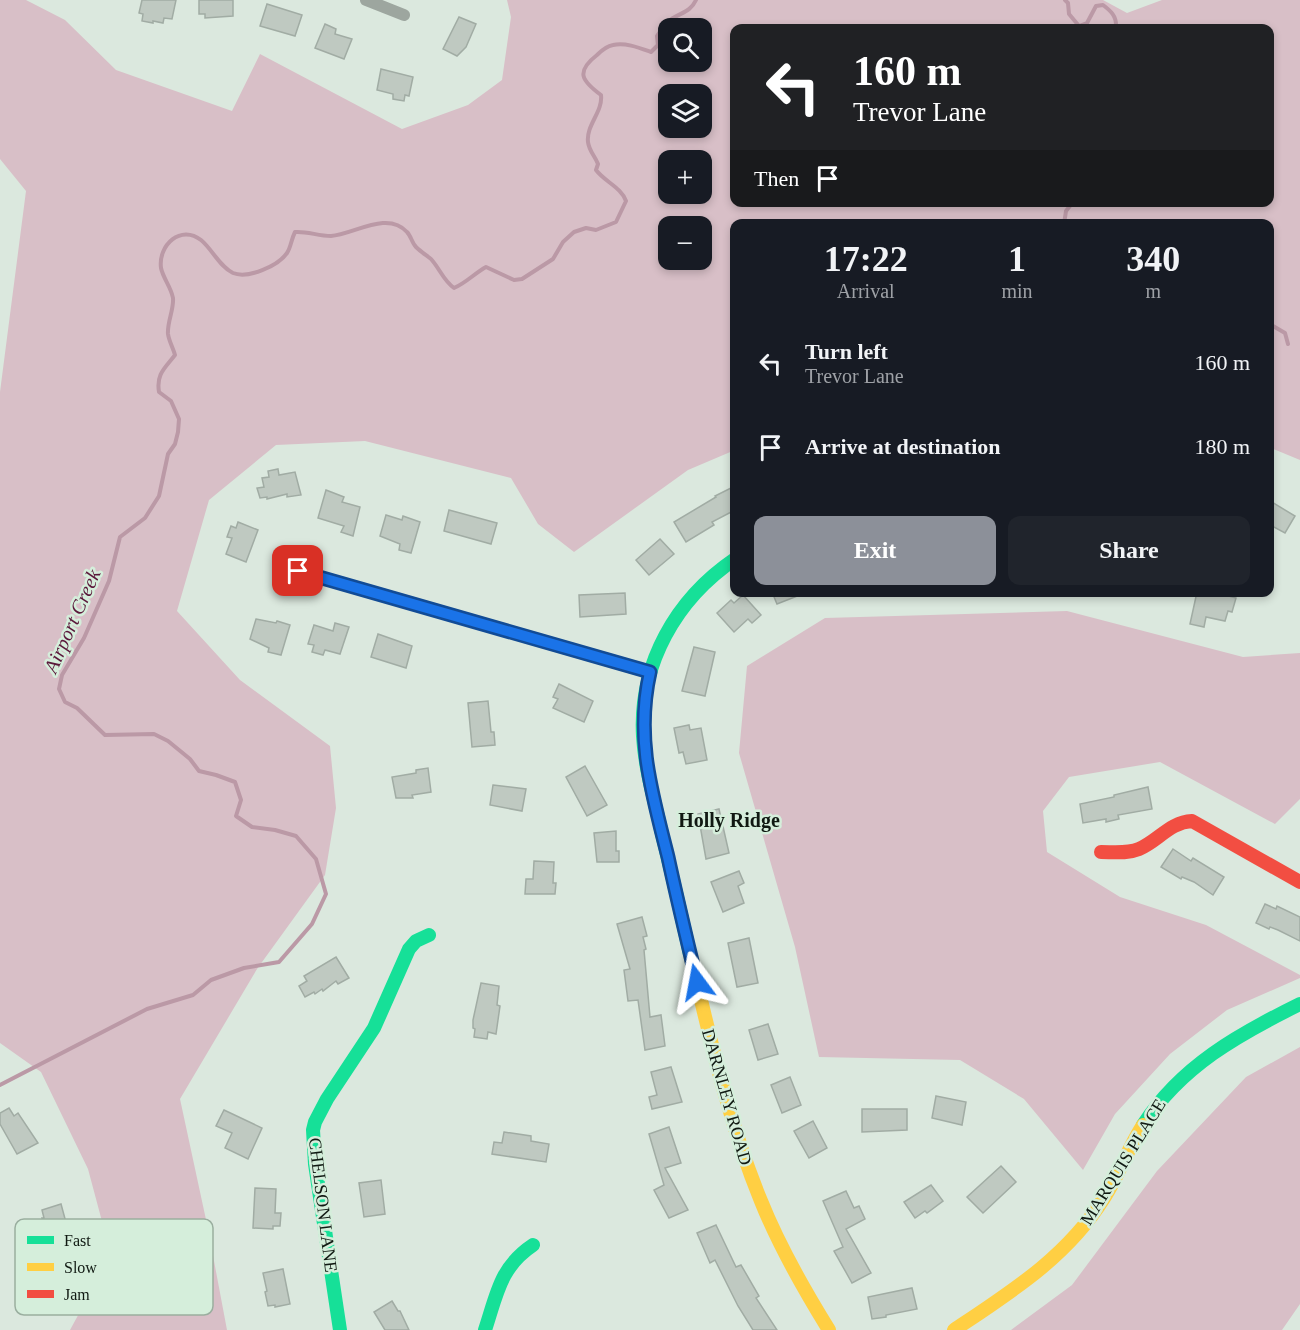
<!DOCTYPE html>
<meta charset="utf-8">
<style>
:root{--surface:#171b24;--page:#20242c;--text:#f1f3f6;--muted:#9ea1a6;--accent:#8c9099}
body{margin:0;font-family:"Times New Roman",serif;background:var(--page);color:var(--text);height:100vh;display:flex;flex-direction:column;font-size:22px;white-space:nowrap}
*{box-sizing:border-box;margin:0}
p{font-size:20px;color:var(--muted)}
.icon{flex:none;width:33px;height:33px;fill:none;stroke:currentColor;stroke-width:2;stroke-linecap:round;stroke-linejoin:round}
.map{position:relative;flex:1;overflow:hidden}
.side{position:absolute;left:730px;top:219px;width:544px;height:378px;display:flex;flex-direction:column;background:var(--surface);border-radius:12px;box-shadow:0 3px 9px #0003}
.side>*{flex:none}
.guide{position:absolute;left:730px;top:24px;width:544px;height:183px;border-radius:12px;box-shadow:0 3px 9px #0003;background:#202124;color:#fff;overflow:hidden}
.buttons{position:absolute;left:658px;top:18px;display:grid;gap:12px}
.buttons a{display:grid;place-items:center;width:54px;height:54px;border-radius:12px;background:var(--surface);box-shadow:0 3px 9px #0003;font-size:30px}
.pin{position:absolute;display:grid;place-items:center;width:51px;height:51px;color:#fff;margin:-26px;border-radius:12px;box-shadow:0 3px 9px #0006}
.me{position:absolute;width:66px;margin:-33px;rotate:347deg;stroke-linejoin:round;filter:drop-shadow(0 0 4px #0008)}
.turn{display:flex;align-items:center;gap:21px;height:126px;padding:0 24px;font-size:27px}
.turn .icon{width:78px;height:78px;stroke-width:2.5}
.turn b{display:block;font-size:42px;line-height:51px}
.then{display:flex;align-items:center;height:57px;padding:0 24px;background:#0003;gap:12px;font-size:22px}
.eta{display:flex;justify-content:space-evenly;align-items:center;height:102px;text-align:center}
.eta b{font-size:36px;font-weight:700;line-height:42px}
.action{display:flex;gap:12px;margin-top:auto;padding:12px 24px}
.action a{flex:1;height:69px;border-radius:12px;background:var(--accent);color:#fff;font-size:24px;font-weight:700;line-height:69px;text-align:center}
.action a+a{background:var(--page);color:var(--text)}
ul{padding:0;list-style:none}
li{display:flex;align-items:center;gap:18px;height:84px;padding:0 24px}
li div{flex:1}
li b{display:block;font-size:22px}
li em{font-style:normal}
.map>svg:first-child{display:block}
</style>
<div class="map">
<svg width="1300" height="1330" viewBox="0 0 1300 1330">
<rect width="100%" height="100%" fill="#dbe8de"/>
<!-- forest -->
<g fill="#d8bfc7" fill-rule="evenodd">
<path d="M 0,0 L 26,0 L 65,20 L 116,70 L 232,111 L 260,54 L 402,129 L 468,105 L 502,80 L 511,17 L 507,0 L 1103,0 L 1127,13 L 1162,0 L 1300,0 L 1300,460 L 1271,448 L 1270,224 L 735,224 L 735,450 L 688,470 L 574,552 L 538,524 L 511,478 L 365,441 L 276,445 L 209,500 L 177,611 L 240,680 L 330,746 L 336,808 L 325,875 L 257,969 L 180,1099 L 208,1229 L 227,1330 L 70,1330 L 111,1255 L 88,1169 L 41,1072 L 0,1043 L 0,392 L 26,191 L 0,159 ZM 669,28 L 702,28 L 702,62 L 669,62 ZM 735,28 L 1270,28 L 1270,202 L 735,202 ZM 669,94 L 702,94 L 702,128 L 669,128 ZM 669,160 L 702,160 L 702,194 L 669,194 ZM 669,226 L 702,226 L 702,260 L 669,260 Z"/>
<path d="M 1067,611 L 1243,657 L 1300,653 L 1300,799 L 1275,824 L 1160,762 L 1069,777 L 1043,811 L 1047,852 L 1120,897 L 1206,925 L 1300,975 L 1300,978 L 1227,1010 L 1170,1054 L 1115,1114 L 1083,1170 L 1024,1099 L 960,1060 L 819,1057 L 795,947 L 739,753 L 747,666 L 825,618 Z"/>
<path d="M 1300,1047 L 1300,1304 L 1282,1330 L 1011,1330 L 1072,1285 L 1157,1171 L 1246,1077 Z"/>
</g>
<g fill="none" stroke-linecap="round" stroke-linejoin="round">
<!-- stream -->
<g stroke="#bb99a6" stroke-width="4">
<path d="M 1065,0 L 1068,3 L 1069,14 L 1079,26 L 1087,23 L 1096,6 L 1103,5 C 1111,11 1116,16 1116,25 L 1112,28"/>
<path d="M 1064,224 L 1066,211 L 1073,202"/>
<path d="M 1270,327 L 1273,326 L 1285,333 L 1288,344"/>
<path d="M 0,1085 L 147,1009 L 193,995 L 211,980 L 244,968 L 279,962 L 312,924 L 326,894 L 316,859 L 296,836 L 275,830 L 252,827 L 236,816 L 241,800 L 235,782 L 216,775 L 199,771 L 190,759 L 168,741 L 154,734 L 105,735 L 77,708 L 65,702 L 59,689 L 62,675 L 84,638 L 109,581 L 120,537 L 145,518 L 159,496 L 168,454 L 175,444 L 178,432 L 179,419 L 171,401 L 159,392 C 156,374 165,368 175,355 C 173,348 169,341 168,334 C 167,322 174,310 173,298 C 171,287 163,278 161,268 C 158,245 181,224 201,240 C 212,249 220,267 233,273 C 248,279 278,266 287,253 C 291,247 291,240 295,232 C 307,231 318,236 331,236 C 353,235 387,210 407,232 C 411,236 412,243 416,247 C 421,252 426,255 431,259 C 440,269 443,280 454,288 C 466,283 475,273 486,267 L 514,280 L 522,279 L 553,259 L 563,242 L 574,232 L 586,228 L 596,230 L 616,222 L 626,201 C 621,187 605,182 596,170 L 598,164 C 595,156 589,151 588,142 C 586,125 603,112 601,95 C 582,81 575,72 597,55 C 601,51 607,46 613,45 C 625,42 640,48 651,52 L 658,45 L 657,36 C 661,30 666,23 673,18 C 683,12 691,11 696,0"/>
</g>
</g>
<!-- building -->
<g fill="#bfc9c1" stroke="#a1aca4" stroke-width="1.5">
<path d="M 142,0 L 176,0 L 172,19 L 164,18 L 163,23 L 153,21 L 153,23 L 142,21 L 143,14 L 139,13 Z"/>
<path d="M 199,0 L 233,0 L 233,16 L 205,18 L 205,14 L 199,14 Z"/>
<path d="M 267,4 L 302,15 L 295,36 L 260,26 Z"/>
<path d="M 459,17 L 476,24 L 466,47 L 457,56 L 443,49 Z"/>
<path d="M 325,24 L 336,29 L 335,34 L 352,39 L 344,59 L 315,48 Z"/>
<path d="M 381,69 L 413,77 L 409,96 L 405,95 L 404,101 L 393,99 L 393,94 L 377,90 Z"/>
<path d="M 278,469 L 279,475 L 295,472 L 301,495 L 287,497 L 287,494 L 267,499 L 267,497 L 260,498 L 257,488 L 264,487 L 262,478 L 269,477 L 268,471 Z"/>
<path d="M 735,486 L 735,510 L 712,522 L 714,525 L 686,542 L 674,522 L 716,497 L 715,496 Z"/>
<path d="M 326,490 L 344,497 L 342,502 L 360,507 L 353,536 L 341,532 L 344,526 L 318,518 Z"/>
<path d="M 1270,501 L 1295,516 L 1285,533 L 1270,525 Z"/>
<path d="M 449,510 L 497,523 L 491,544 L 444,531 Z"/>
<path d="M 386,515 L 402,520 L 403,516 L 420,522 L 411,553 L 399,550 L 400,544 L 380,536 Z"/>
<path d="M 238,522 L 258,530 L 246,562 L 226,554 L 232,538 L 227,537 L 231,526 L 236,528 Z"/>
<path d="M 660,539 L 674,554 L 649,575 L 636,560 Z"/>
<path d="M 772,592 L 805,592 L 805,593 L 777,604 Z"/>
<path d="M 1197,592 L 1210,595 L 1211,592 L 1214,592 L 1236,598 L 1232,612 L 1228,611 L 1225,621 L 1206,617 L 1204,627 L 1190,624 Z"/>
<path d="M 625,593 L 626,614 L 580,617 L 579,595 Z"/>
<path d="M 743,595 L 761,615 L 752,623 L 748,619 L 734,632 L 717,613 L 731,600 L 734,603 Z"/>
<path d="M 256,619 L 276,623 L 277,621 L 290,625 L 281,655 L 268,652 L 269,648 L 250,639 Z"/>
<path d="M 335,623 L 349,627 L 340,654 L 325,650 L 323,655 L 312,652 L 314,645 L 308,644 L 314,625 L 333,631 Z"/>
<path d="M 378,634 L 412,646 L 406,668 L 371,657 Z"/>
<path d="M 694,647 L 715,652 L 705,696 L 682,691 Z"/>
<path d="M 559,684 L 593,701 L 584,722 L 553,708 L 558,699 L 553,697 Z"/>
<path d="M 488,701 L 491,732 L 494,732 L 495,745 L 472,747 L 468,703 Z"/>
<path d="M 689,725 L 690,730 L 701,728 L 707,760 L 686,764 L 683,752 L 679,753 L 674,728 Z"/>
<path d="M 585,766 L 607,805 L 587,816 L 566,777 Z"/>
<path d="M 428,768 L 431,792 L 412,795 L 413,798 L 396,798 L 392,777 L 416,773 L 416,770 Z"/>
<path d="M 493,785 L 526,789 L 522,811 L 490,805 Z"/>
<path d="M 1148,787 L 1152,809 L 1118,815 L 1119,819 L 1106,822 L 1106,819 L 1083,823 L 1080,804 L 1114,797 L 1114,795 Z"/>
<path d="M 719,809 L 729,853 L 706,859 L 698,814 Z"/>
<path d="M 616,831 L 616,851 L 619,851 L 619,862 L 597,862 L 594,833 Z"/>
<path d="M 1173,849 L 1191,861 L 1193,858 L 1224,877 L 1213,895 L 1194,882 L 1182,877 L 1181,879 L 1161,867 Z"/>
<path d="M 534,861 L 554,862 L 553,883 L 556,883 L 555,894 L 525,894 L 526,879 L 533,879 Z"/>
<path d="M 739,871 L 744,883 L 738,886 L 744,903 L 723,912 L 711,882 Z"/>
<path d="M 1265,904 L 1276,909 L 1277,906 L 1300,917 L 1300,941 L 1278,930 L 1270,927 L 1269,929 L 1256,923 Z"/>
<path d="M 642,917 L 647,936 L 643,937 L 646,949 L 644,950 L 650,1017 L 661,1015 L 665,1046 L 645,1050 L 638,1000 L 628,1001 L 624,970 L 630,969 L 617,924 Z"/>
<path d="M 749,938 L 758,983 L 737,987 L 728,943 Z"/>
<path d="M 336,957 L 349,978 L 338,984 L 336,981 L 323,991 L 322,989 L 315,994 L 314,992 L 305,997 L 299,986 L 307,981 L 304,976 Z"/>
<path d="M 481,983 L 499,986 L 497,1005 L 500,1006 L 496,1034 L 488,1032 L 487,1039 L 474,1037 L 475,1029 L 473,1028 L 473,1020 Z"/>
<path d="M 768,1024 L 778,1054 L 758,1060 L 749,1030 Z"/>
<path d="M 671,1067 L 682,1102 L 652,1109 L 649,1097 L 657,1095 L 651,1072 Z"/>
<path d="M 790,1077 L 801,1105 L 782,1113 L 771,1085 Z"/>
<path d="M 936,1096 L 966,1102 L 962,1125 L 932,1118 Z"/>
<path d="M 9,1108 L 14,1116 L 18,1113 L 38,1143 L 17,1154 L 0,1124 L 0,1113 Z"/>
<path d="M 862,1109 L 907,1109 L 907,1130 L 862,1132 Z"/>
<path d="M 224,1110 L 262,1128 L 248,1159 L 225,1148 L 232,1133 L 216,1126 Z"/>
<path d="M 813,1121 L 827,1148 L 809,1158 L 794,1131 Z"/>
<path d="M 669,1127 L 681,1163 L 665,1168 L 688,1210 L 669,1218 L 654,1190 L 664,1185 L 649,1134 Z"/>
<path d="M 504,1132 L 531,1136 L 531,1141 L 549,1144 L 546,1162 L 492,1154 L 494,1142 L 502,1143 Z"/>
<path d="M 1001,1166 L 1016,1182 L 983,1213 L 967,1197 Z"/>
<path d="M 381,1180 L 385,1214 L 364,1217 L 359,1183 Z"/>
<path d="M 931,1185 L 943,1201 L 927,1213 L 925,1211 L 915,1218 L 904,1202 Z"/>
<path d="M 255,1188 L 276,1189 L 275,1213 L 281,1213 L 280,1226 L 273,1226 L 273,1229 L 253,1228 Z"/>
<path d="M 846,1191 L 854,1208 L 859,1206 L 865,1219 L 846,1229 L 871,1273 L 852,1283 L 834,1251 L 843,1247 L 823,1201 Z"/>
<path d="M 61,1204 L 71,1241 L 51,1246 L 42,1218 L 44,1218 L 42,1210 Z"/>
<path d="M 716,1225 L 736,1267 L 741,1265 L 759,1296 L 756,1298 L 777,1330 L 753,1330 L 738,1306 L 715,1260 L 710,1263 L 697,1233 Z"/>
<path d="M 283,1269 L 290,1304 L 275,1307 L 275,1305 L 268,1306 L 265,1292 L 267,1291 L 263,1273 Z"/>
<path d="M 912,1288 L 917,1309 L 886,1315 L 886,1317 L 872,1319 L 868,1297 Z"/>
<path d="M 392,1301 L 398,1311 L 400,1311 L 409,1330 L 385,1330 L 374,1312 Z"/>
</g>
<g fill="none" stroke-linecap="round" stroke-linejoin="round">
<!-- street -->
<path stroke="#9da69f" stroke-width="12" d="M 366,0 L 404,15"/>
<!-- fast -->
<g stroke="#16e098" stroke-width="14">
<path d="M 690,954 C 681,914 672,874 662,834 C 655,802 645,770 643,736 C 639,664 676,599 735,559"/>
<path d="M 1143,1125 C 1181,1066 1239,1034 1300,1004"/>
<path d="M 340,1330 L 315,1164 L 313,1130 L 315,1122 L 327,1099 L 374,1028 L 409,949 L 416,941 L 429,935"/>
<path d="M 485,1330 C 497,1294 500,1267 533,1245"/>
</g>
<!-- slow -->
<g stroke="#ffcf43" stroke-width="14">
<path d="M 298,571 L 650,672"/>
<path d="M 690,954 C 710,1037 728,1121 761,1201 C 779,1246 803,1288 829,1330"/>
<path d="M 954,1330 C 1011,1292 1067,1257 1104,1198 C 1119,1175 1128,1148 1143,1125"/>
</g>
<!-- jam -->
<path stroke="#f24e42" stroke-width="14" d="M 1101,852 C 1113,852 1127,854 1139,849 C 1158,841 1170,822 1192,821 L 1300,882"/>
</g>
<g fill="none" stroke-linecap="round" stroke-linejoin="round">
<defs>
<path id="route" d="M 298,571 L 650,672 C 635,739 652,793 668,857 C 677,899 687,940 697,982"/>
</defs>
<!-- route casing -->
<use href="#route" stroke="#114b97" stroke-width="15"/>
<!-- route -->
<use href="#route" stroke="#1a73e8" stroke-width="10"/>
</g>
<g text-anchor="middle" dominant-baseline="central" stroke-width="5" stroke-linejoin="round" paint-order="stroke">
<!-- street labels -->
<g font-size="18" fill="#101912" stroke="#d5eedb">
<text transform="translate(727 1097) rotate(74)">DARNLEY ROAD</text>
<text transform="translate(1123 1162) rotate(-58)">MARQUIS PLACE</text>
<text transform="translate(323 1205) rotate(83)">CHELSON LANE</text>
</g>
<!-- water labels -->
<g font-size="20" font-style="italic" fill="#5b183b" stroke="#d5eedb">
<text transform="translate(72 621) rotate(-66)">Airport Creek</text>
</g>
<!-- neighbourhood labels -->
<g font-size="20" font-weight="bold" fill="#101912" stroke="#d5eedb">
<text x="729" y="820">Holly Ridge</text>
</g>
</g>
<!-- legend -->
<rect x="15" y="1219" width="198" height="96" rx="9" fill="#d5eedb" stroke="#9aae9f" stroke-width="1.5"/>
<rect x="27" y="1236" width="27" height="8" fill="#16e098"/>
<rect x="27" y="1263" width="27" height="8" fill="#ffcf43"/>
<rect x="27" y="1290" width="27" height="8" fill="#f24e42"/>
<g font-size="16" fill="#101912">
<text x="64" y="1246">Fast</text>
<text x="64" y="1273">Slow</text>
<text x="64" y="1300">Jam</text>
</g>
</svg>
<div class="buttons">
<a><svg class="icon" aria-label="search" viewBox="0 0 24 24"><circle cx="10" cy="10" r="6"/><path d="M15 15l6 6"/></svg></a>
<a><svg class="icon" aria-label="layers" viewBox="0 0 24 24"><path d="M12 4l9 5-9 5-9-5zM3 14l9 5 9-5"/></svg></a>
<a>+</a>
<a>−</a>
</div>
<div class="pin" style="left:298px;top:571px;background:#d93025"><svg class="icon" aria-label="arrive" viewBox="0 0 24 24"><path d="M6 21V4h12l-3 4 3 4H6"/></svg></div>
<svg class="me" style="left:697px;top:982px" viewBox="-20 -20 40 40"><path d="M0-17L14 15 0 8-14 15z" fill="#1a73e8" stroke="#fff" stroke-width="4"/></svg>
<div class="guide">
<div class="turn"><svg class="icon" aria-label="left" viewBox="0 0 24 24"><path d="M17 20v-9H6M10 6l-5 5 5 5"/></svg><div><b>160 m</b>Trevor Lane</div></div>
<div class="then">Then<svg class="icon" aria-label="arrive" viewBox="0 0 24 24"><path d="M6 21V4h12l-3 4 3 4H6"/></svg></div>
</div>
<section class="side">
<div class="eta">
<div><b>17:22</b><p>Arrival</p></div>
<div><b>1</b><p>min</p></div>
<div><b>340</b><p>m</p></div>
</div>
<ul>
<li><svg class="icon" aria-label="left" viewBox="0 0 24 24"><path d="M17 20v-9H6M10 6l-5 5 5 5"/></svg><div><b>Turn left</b><p>Trevor Lane</p></div><em>160 m</em></li>
<li><svg class="icon" aria-label="arrive" viewBox="0 0 24 24"><path d="M6 21V4h12l-3 4 3 4H6"/></svg><div><b>Arrive at destination</b></div><em>180 m</em></li>
</ul>
<div class="action"><a>Exit</a><a>Share</a></div>
</section>
</div>
